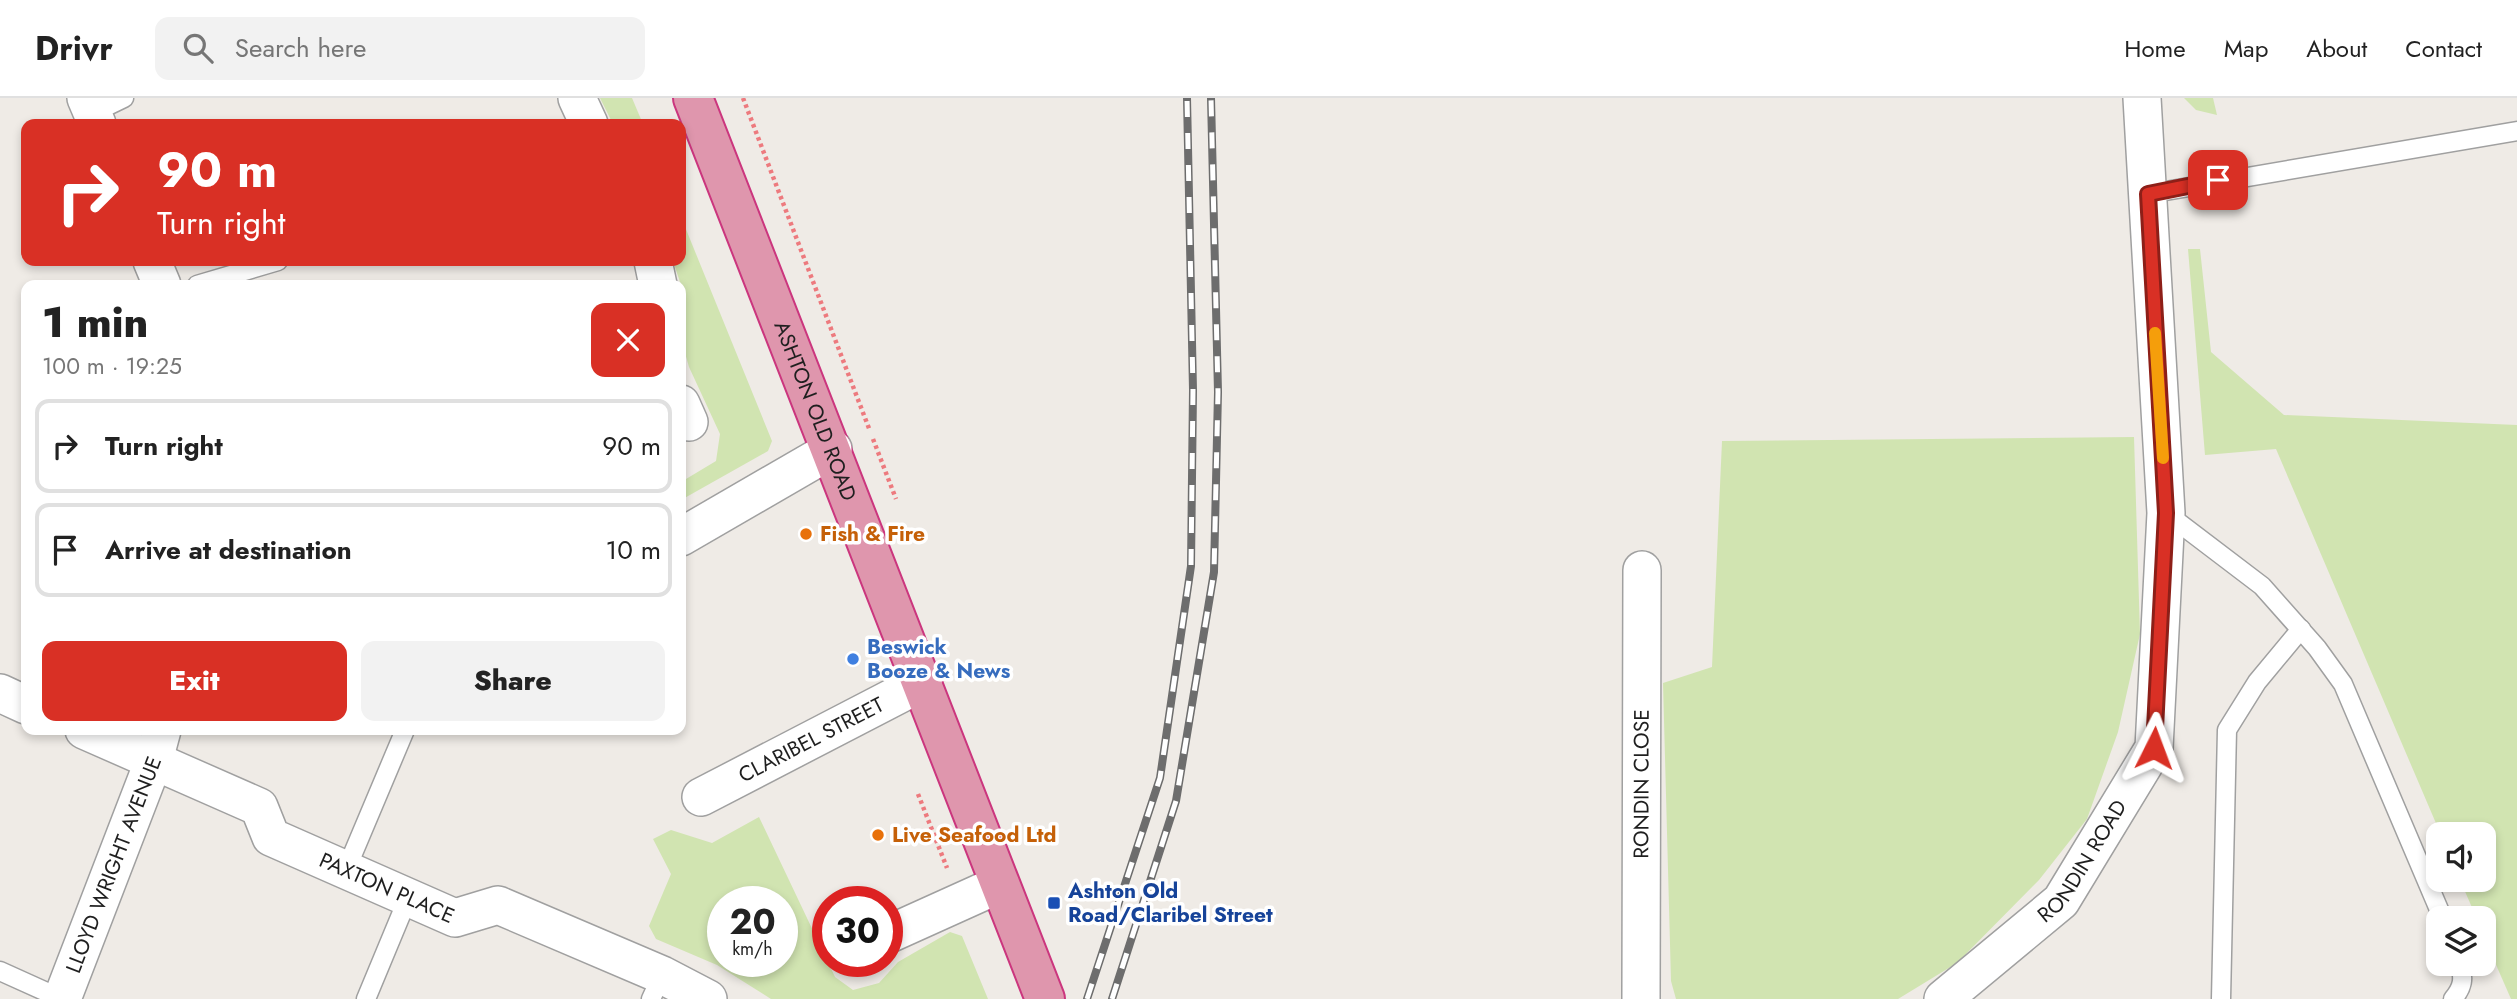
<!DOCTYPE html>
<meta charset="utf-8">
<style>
:root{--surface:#fff;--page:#f2f2f2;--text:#222;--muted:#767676;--line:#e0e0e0;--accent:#d93025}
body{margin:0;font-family:Jost,sans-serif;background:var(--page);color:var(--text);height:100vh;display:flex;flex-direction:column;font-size:26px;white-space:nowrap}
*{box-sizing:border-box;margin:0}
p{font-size:23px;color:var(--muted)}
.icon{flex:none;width:38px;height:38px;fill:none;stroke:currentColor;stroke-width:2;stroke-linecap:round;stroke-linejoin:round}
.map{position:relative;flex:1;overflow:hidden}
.sheet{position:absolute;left:21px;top:182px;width:665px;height:455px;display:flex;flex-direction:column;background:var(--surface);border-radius:14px;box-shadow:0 4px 10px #0003}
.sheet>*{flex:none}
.hud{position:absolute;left:21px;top:21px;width:665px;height:147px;border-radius:14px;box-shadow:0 4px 10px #0003;background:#d93025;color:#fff;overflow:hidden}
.buttons{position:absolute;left:2426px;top:724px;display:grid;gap:14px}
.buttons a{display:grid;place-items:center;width:70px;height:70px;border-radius:14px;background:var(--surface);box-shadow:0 4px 10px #0003;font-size:35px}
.speed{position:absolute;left:707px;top:788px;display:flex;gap:14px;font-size:35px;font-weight:700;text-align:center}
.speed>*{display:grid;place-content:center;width:91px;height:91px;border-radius:50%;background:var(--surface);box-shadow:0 4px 10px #0003;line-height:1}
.speed small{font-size:18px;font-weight:400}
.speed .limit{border:10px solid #d22;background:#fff;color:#111}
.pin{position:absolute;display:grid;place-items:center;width:60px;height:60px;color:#fff;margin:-30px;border-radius:14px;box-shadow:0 4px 10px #0006}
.me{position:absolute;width:77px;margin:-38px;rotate:3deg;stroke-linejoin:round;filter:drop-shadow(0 0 5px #0008)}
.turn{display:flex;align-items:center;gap:24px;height:147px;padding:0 21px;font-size:32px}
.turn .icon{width:91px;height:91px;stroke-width:2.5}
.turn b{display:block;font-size:49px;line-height:60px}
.round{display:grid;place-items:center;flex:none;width:74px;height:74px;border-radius:14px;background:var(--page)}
.headline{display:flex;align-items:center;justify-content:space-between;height:119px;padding:0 21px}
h1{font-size:42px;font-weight:800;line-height:52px}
.primary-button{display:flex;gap:14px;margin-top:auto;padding:14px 21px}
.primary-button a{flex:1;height:80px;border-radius:14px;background:var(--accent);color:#fff;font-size:28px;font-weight:800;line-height:80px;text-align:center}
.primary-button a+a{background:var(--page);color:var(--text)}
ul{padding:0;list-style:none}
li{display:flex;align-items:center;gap:21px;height:94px;margin:0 14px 10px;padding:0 7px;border:4px solid var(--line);border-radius:14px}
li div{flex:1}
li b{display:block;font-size:26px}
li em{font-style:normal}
header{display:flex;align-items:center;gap:42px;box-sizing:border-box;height:98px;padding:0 35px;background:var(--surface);border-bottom:2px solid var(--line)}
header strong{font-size:33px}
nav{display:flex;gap:38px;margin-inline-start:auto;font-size:24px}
.search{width:490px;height:63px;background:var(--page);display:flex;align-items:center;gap:18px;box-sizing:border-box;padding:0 24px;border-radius:14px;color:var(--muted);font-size:26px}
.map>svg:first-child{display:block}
</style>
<header>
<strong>Drivr</strong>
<div class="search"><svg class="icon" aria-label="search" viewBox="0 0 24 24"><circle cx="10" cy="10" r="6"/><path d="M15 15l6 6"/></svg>Search here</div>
<nav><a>Home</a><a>Map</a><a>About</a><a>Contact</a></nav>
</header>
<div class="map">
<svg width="2517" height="901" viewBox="0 0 2517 901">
<rect width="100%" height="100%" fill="#efebe6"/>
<!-- grass -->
<g fill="#d1e4b1" fill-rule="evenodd">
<path d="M 600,0 L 632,0 L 643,26 L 613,26 Z"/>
<path d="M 2184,0 L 2213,0 L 2217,17 L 2196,12 Z"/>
<path d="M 681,119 L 772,343 L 768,353 L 681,402 L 681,384 L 716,363 L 720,336 L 689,269 L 681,241 L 681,187 L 673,163 L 681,163 Z"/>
<path d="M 2188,151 L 2200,151 L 2211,254 L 2284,317 L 2517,327 L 2517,901 L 2511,901 L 2483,837 L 2483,821 L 2477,821 L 2460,782 L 2483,782 L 2483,737 L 2441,737 L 2276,351 L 2205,357 Z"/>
<path d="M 2134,339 L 2140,536 L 2118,634 L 2087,721 L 2039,782 L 1957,865 L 1898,901 L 1676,901 L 1671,883 L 1663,585 L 1712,569 L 1722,343 Z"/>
<path d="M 759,719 L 835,879 L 853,892 L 879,885 L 898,864 L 950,834 L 962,838 L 988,901 L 771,901 L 717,867 L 656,841 L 649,828 L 671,776 L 653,741 L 671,732 L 712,745 ZM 782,803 L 782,863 L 723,863 L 723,803 Z"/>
</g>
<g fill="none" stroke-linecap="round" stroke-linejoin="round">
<defs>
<g id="lane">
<path d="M 93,15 L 124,0"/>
<path d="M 2148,96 L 2517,33"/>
<path d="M 197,187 L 278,163"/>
<path d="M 2166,415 L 2262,488 L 2317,550 L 2343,586 L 2443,821"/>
<path d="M 346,772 L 405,632"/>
<path d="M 0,873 L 62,901"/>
<path d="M 366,901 L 408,800"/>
<path d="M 651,901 L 662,877"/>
<path d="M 2221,901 L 2227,632 L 2257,584 L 2301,531"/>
<path d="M 2453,901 C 2463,889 2464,881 2460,866"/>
</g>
<g id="street">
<path d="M 86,0 L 97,26"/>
<path d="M 577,0 L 589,26"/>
<path d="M 152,163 L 162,187"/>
<path d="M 653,163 L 658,187"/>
<path d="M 681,306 L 689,324"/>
<path d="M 681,439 L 833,351"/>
<path d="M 0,595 L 26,607"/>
<path id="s1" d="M 84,632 L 259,709 L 271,739 L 455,820 L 498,807 L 662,877 L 708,901"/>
<path id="s2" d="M 701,699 L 923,584"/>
<path d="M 887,837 L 1000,786"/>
<path id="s3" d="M 62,901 L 154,662 L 162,632"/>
<path id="s4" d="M 1641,901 L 1642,472"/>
<path id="s5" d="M 1943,901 L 2061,803 L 2154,650 L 2166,415 L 2142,0"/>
</g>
<g id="highway">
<path id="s6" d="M 693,0 L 1045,901"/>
</g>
</defs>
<!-- lane casing -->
<use href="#lane" stroke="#a0a0a0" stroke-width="21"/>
<!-- street casing -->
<use href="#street" stroke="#a0a0a0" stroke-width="40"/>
<!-- highway casing -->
<use href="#highway" stroke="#cb367e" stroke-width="42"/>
<!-- path -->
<g stroke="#ed7a7e" stroke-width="4.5" stroke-dasharray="3.5 3.5" stroke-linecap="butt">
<path d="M 743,0 L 870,333"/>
<path d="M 873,341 L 896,401"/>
<path d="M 918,696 L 947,770"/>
</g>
<!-- lane -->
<use href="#lane" stroke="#fff" stroke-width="18"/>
<!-- street -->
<use href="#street" stroke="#fff" stroke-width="37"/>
<!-- highway -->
<use href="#highway" stroke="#df96ad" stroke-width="38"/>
<defs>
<g id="rail">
<path d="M 1087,901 L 1160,680 L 1191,468 L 1193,292 L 1187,0"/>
<path d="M 1112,901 L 1176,703 L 1214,474 L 1218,294 L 1211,0"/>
</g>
</defs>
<!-- rail casing -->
<use href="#rail" stroke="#6d6d6d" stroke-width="8"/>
<!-- rail -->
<use href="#rail" stroke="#fff" stroke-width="5" stroke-dasharray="16" stroke-linecap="butt"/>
</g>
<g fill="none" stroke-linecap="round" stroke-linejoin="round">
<defs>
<path id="route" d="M 2154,650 L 2166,415 L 2148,96 L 2218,82"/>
</defs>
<!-- route casing -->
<use href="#route" stroke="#8d1f18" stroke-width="18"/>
<!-- route -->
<use href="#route" stroke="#d93025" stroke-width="12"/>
<!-- slow -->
<path stroke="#f59e0b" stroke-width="12" d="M 2155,235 L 2163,360"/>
</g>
<!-- markers -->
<g fill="#e8710a" stroke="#fff" stroke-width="2.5">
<circle cx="806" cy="436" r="7"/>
<circle cx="878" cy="737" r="7"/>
</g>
<circle fill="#3f7fe0" stroke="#fff" stroke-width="2.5" cx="853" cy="561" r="7"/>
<rect fill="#1a4fb4" stroke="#fff" stroke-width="2.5" x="1047" y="798" width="14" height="14" rx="3.5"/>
<g text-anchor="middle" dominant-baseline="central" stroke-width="7" stroke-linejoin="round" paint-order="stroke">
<!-- street labels -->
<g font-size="21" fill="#1f1f1f" stroke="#fff">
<text stroke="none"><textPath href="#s6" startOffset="336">ASHTON OLD ROAD</textPath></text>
<text stroke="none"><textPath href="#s2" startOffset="124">CLARIBEL STREET</textPath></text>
<text stroke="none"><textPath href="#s4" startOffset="215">RONDIN CLOSE</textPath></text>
<text stroke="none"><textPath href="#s5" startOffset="198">RONDIN ROAD</textPath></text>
<text stroke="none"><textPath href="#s3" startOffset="144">LLOYD WRIGHT AVENUE</textPath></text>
<text stroke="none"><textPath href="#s1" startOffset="350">PAXTON PLACE</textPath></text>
</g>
<!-- food labels -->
<g font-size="21" font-weight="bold" fill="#c56008" stroke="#fff" text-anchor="start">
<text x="820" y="436">Fish &amp; Fire</text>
<text x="892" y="737">Live Seafood Ltd</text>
</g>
<!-- shop labels -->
<g font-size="21" font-weight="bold" fill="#366cbe" stroke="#fff" text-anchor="start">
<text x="867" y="549">Beswick<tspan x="867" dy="24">Booze &amp; News</tspan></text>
</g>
<!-- transit labels -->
<g font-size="21" font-weight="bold" fill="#164399" stroke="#fff" text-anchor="start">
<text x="1068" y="793">Ashton Old<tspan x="1068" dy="24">Road/Claribel Street</tspan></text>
</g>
</g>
</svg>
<div class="buttons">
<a><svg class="icon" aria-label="sound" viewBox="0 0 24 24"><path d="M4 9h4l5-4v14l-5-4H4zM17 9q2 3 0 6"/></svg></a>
<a><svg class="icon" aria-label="layers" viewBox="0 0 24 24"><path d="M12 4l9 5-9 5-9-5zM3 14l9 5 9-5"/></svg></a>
</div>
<div class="speed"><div>20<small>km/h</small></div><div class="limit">30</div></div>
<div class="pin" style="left:2218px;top:82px;background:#d93025"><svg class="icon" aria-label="arrive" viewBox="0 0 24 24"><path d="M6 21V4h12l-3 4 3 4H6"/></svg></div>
<svg class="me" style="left:2154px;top:650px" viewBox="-20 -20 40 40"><path d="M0-17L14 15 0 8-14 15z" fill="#d93025" stroke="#fff" stroke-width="4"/></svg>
<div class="hud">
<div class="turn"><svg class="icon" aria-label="right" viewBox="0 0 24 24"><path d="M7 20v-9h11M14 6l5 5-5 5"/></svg><div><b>90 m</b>Turn right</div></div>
</div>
<section class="sheet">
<div class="headline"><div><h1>1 min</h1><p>100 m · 19:25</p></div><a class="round" style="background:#d93025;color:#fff"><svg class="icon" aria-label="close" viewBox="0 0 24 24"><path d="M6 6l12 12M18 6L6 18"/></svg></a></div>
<ul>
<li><svg class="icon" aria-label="right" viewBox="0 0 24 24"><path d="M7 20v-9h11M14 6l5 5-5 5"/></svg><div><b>Turn right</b></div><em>90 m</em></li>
<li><svg class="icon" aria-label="arrive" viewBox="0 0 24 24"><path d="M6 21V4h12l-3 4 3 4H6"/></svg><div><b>Arrive at destination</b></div><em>10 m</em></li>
</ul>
<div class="primary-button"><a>Exit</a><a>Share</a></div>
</section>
</div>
